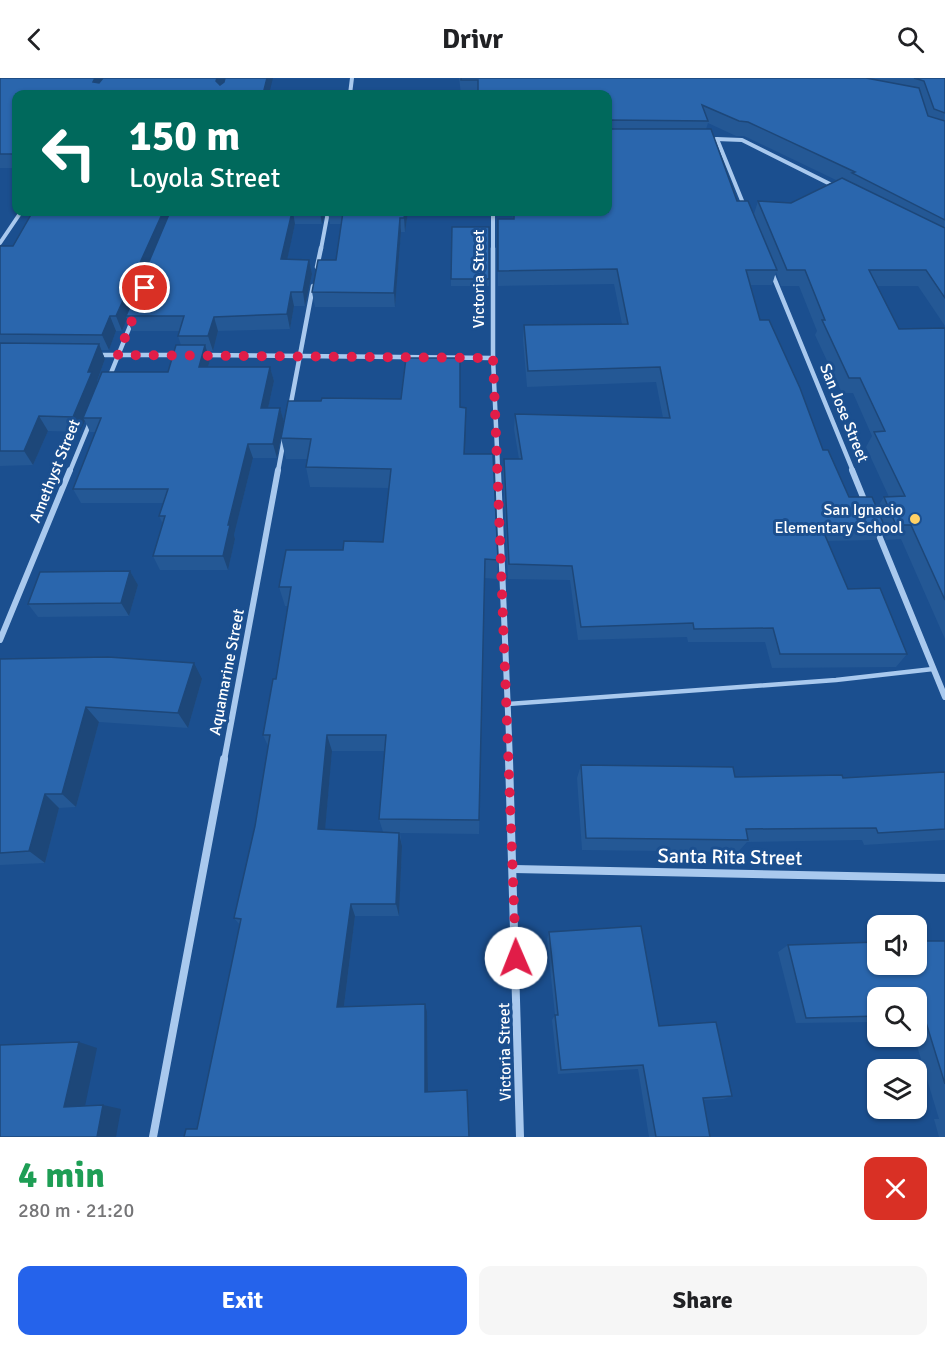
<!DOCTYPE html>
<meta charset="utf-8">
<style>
:root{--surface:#fff;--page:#f6f6f6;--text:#202124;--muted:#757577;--accent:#2563eb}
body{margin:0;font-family:Signika,sans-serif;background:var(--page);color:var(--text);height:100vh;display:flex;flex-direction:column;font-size:22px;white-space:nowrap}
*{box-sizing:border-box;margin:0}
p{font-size:20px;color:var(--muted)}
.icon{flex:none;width:33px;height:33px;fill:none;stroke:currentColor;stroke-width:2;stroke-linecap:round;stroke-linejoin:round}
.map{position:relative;height:1059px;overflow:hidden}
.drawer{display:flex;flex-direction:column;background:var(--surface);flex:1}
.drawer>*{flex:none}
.top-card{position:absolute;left:12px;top:12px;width:600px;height:126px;border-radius:12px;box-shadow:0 2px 4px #0004;background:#00695c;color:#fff;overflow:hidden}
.tools{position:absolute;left:867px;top:837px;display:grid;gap:12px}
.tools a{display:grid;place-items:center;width:60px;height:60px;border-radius:12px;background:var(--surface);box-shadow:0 2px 4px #0004;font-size:30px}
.pin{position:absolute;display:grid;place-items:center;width:51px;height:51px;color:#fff;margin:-26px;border:3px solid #fff;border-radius:50%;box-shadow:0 2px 6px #0007}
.me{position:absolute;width:66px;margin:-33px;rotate:359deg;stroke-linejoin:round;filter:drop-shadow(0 0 4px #0008)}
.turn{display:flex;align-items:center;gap:21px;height:126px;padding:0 18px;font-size:27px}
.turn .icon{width:78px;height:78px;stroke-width:2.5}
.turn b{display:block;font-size:42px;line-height:51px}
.round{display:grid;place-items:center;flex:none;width:63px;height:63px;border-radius:12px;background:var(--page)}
.headline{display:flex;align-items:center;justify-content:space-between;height:102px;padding:0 18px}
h1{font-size:36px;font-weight:800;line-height:45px;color:#1e9e55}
.cta{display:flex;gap:12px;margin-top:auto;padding:12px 18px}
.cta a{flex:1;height:69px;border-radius:12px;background:var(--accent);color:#fff;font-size:24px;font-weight:800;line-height:69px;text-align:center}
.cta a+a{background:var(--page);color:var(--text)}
header{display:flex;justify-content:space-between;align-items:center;height:78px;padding:0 18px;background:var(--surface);font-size:27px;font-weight:800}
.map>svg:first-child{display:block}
</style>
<header><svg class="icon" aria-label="back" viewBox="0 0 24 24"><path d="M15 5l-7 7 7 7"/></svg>Drivr<svg class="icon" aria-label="search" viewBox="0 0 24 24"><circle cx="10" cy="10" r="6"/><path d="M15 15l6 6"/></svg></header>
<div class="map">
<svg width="945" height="1059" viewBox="0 0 945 1059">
<rect width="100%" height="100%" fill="#1b4f8f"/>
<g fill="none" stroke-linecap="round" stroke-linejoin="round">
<!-- service -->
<path stroke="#a9c9ee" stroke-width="4.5" d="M 507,626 L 836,602 L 933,591"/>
<!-- minor-far3 -->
<g stroke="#a9c9ee" stroke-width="4">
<path d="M 350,16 L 352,0"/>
<path d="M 716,61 L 742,62 L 836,109"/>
<path d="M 717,61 L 745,130"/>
<path d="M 493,134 L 493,171"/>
<path d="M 0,165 L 21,134"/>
<path d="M 321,171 L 328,134"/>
</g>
<!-- minor-far2 -->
<g stroke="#a9c9ee" stroke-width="4.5">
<path d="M 493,170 L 493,280 L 498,393"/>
<path d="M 317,189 L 321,170"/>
<path d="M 772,195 L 853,393"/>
<path d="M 97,277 L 179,277"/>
<path d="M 202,277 L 493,280"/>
<path d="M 109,300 L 132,243"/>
<path d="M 290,330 L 313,208"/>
<path d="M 70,393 L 91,342"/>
<path d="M 278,393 L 284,361"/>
</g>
<!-- minor-far1 -->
<g stroke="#a9c9ee" stroke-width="6">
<path d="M 498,392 L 510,683"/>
<path d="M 852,392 L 865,424"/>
<path d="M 876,450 L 945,619"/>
<path d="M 0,562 L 70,392"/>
<path d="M 224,683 L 278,392"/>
</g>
<!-- minor -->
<g stroke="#a9c9ee" stroke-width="8">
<path d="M 509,681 L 520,1059"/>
<path d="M 514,791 L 945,800"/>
<path d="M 153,1059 L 224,681"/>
</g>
</g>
<!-- wall -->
<g fill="#245895" fill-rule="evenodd">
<path d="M 0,0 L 16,16 L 16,90 L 0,90 Z"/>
<path d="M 459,0 L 945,0 L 945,248 L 918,208 L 877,208 L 899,251 L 945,250 L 945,561 L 901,461 L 886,462 L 882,451 L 875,462 L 827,463 L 848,511 L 907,576 L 896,589 L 772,590 L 765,564 L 688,564 L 687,559 L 578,562 L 570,502 L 508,501 L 503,396 L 504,381 L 519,381 L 514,351 L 515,336 L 663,340 L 656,304 L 527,309 L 523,262 L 524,247 L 622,246 L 614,206 L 498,208 L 498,141 L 513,141 L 512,134 L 608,134 L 608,16 L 461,16 ZM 708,45 L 736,58 L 744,58 L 836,102 L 791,125 L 758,123 L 754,136 L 737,123 L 706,51 ZM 776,194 L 781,208 L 799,208 L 817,253 L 815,257 L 842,315 L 853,315 L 872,358 L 866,369 L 889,419 L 884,419 L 877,430 L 849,419 L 823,372 L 760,242 L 751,207 L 772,207 Z"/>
<path d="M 87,134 L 326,134 L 322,146 L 295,146 L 287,181 L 309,182 L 312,196 L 305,228 L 294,228 L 290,251 L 218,253 L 213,273 L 207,273 L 210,282 L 208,289 L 270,289 L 274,303 L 268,330 L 280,330 L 284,344 L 277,380 L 253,380 L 234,457 L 235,461 L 228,492 L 160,492 L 153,478 L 163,446 L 159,438 L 164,425 L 81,425 L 73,411 L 96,354 L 90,354 L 85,343 L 80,354 L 48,353 L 33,387 L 0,388 L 0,168 L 13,168 ZM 127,241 L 132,253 L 179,253 L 178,258 L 181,267 L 168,294 L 98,305 L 97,303 L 105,281 L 101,272 L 109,272 L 116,253 L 122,253 Z"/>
<path d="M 328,134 L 408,134 L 405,154 L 401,154 L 395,229 L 315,229 L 312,214 L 336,182 L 341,146 L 330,146 Z"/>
<path d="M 489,149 L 489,208 L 451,208 L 451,201 Z"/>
<path d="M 461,329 L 466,350 L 465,376 L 498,482 L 497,501 L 484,500 L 479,756 L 400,755 L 402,768 L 399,838 L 355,838 L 344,929 L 427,934 L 428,1014 L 197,1051 L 240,847 L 234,840 L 255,748 L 268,668 L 263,657 L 276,601 L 288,528 L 285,528 L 279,509 L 343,472 L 383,464 L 389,410 L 310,409 L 306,389 L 307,381 L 286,381 L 281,360 ZM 332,673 L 385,673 L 379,741 L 383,754 L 325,751 Z"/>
<path d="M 130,493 L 138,507 L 129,538 L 38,539 L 28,526 Z"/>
<path d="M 0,581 L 202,601 L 188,650 L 99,644 L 76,729 L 59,730 L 45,785 L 0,787 Z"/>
<path d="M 581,687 L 735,699 L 843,700 L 945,694 L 945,762 L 864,767 L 862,762 L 747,764 L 738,774 L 582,772 L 577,700 Z"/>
<path d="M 549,854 L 659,948 L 732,1018 L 723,1021 L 703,1022 L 710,1059 L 649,1059 L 638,991 L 558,996 L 552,942 L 555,937 L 547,861 Z"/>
<path d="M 945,863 L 945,1059 L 939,1059 L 934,1041 L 939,1041 L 914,958 L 916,958 L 916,920 L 878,920 L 878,944 L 796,945 L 778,874 L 788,867 Z"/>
</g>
<!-- shaded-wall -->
<g fill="#1d4779">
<path d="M 95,0 L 107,0 L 98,16 L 93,4 Z"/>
<path d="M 217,0 L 226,0 L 219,16 L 216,3 Z"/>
<path d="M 267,0 L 273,0 L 269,16 L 263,16 Z"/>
<path d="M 163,134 L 173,134 L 126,238 L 127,241 L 122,253 L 116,238 Z"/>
<path d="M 292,134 L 293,134 L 295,146 L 284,196 L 281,181 Z"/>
<path d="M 320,134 L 326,134 L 322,146 Z"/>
<path d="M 405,134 L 408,134 L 405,154 L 404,140 Z"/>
<path d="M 400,140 L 401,154 L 395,229 L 394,215 Z"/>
<path d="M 309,182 L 312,196 L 305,228 L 303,214 Z"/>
<path d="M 291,214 L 294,228 L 290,251 L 287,236 Z"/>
<path d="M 110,238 L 116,253 L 109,272 L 102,257 Z"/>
<path d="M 214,239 L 218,253 L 213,273 L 208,258 Z"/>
<path d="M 99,266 L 105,281 L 97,303 L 99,308 L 83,340 L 85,343 L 80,354 L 73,339 L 88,294 Z"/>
<path d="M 205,267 L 210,282 L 204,303 L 199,289 Z"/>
<path d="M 270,289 L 274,303 L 265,344 L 261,330 Z"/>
<path d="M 280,330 L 284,344 L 277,380 L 273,366 Z"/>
<path d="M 466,330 L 466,350 L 464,396 L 464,376 Z"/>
<path d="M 39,338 L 48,353 L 33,387 L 24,373 Z"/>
<path d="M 248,366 L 253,380 L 234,457 L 235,461 L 228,492 L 223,478 L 228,447 Z"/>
<path d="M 130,493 L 138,507 L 129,538 L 121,525 Z"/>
<path d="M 194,585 L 202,601 L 188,650 L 178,635 Z"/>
<path d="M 86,629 L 99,644 L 76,729 L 62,716 Z"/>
<path d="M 327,657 L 332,673 L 324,764 L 318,751 Z"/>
<path d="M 45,716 L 59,730 L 45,785 L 29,773 Z"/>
<path d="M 399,755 L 402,768 L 399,838 L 396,826 Z"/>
<path d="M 351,826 L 355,838 L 343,936 L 337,929 Z"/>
<path d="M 425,926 L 427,934 L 428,1018 L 425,1014 Z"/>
<path d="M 79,964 L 97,970 L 84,1033 L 64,1029 Z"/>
<path d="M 103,1027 L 121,1031 L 116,1059 L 97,1059 Z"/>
</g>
<!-- building -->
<g fill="#2a66ad" stroke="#1d4779" stroke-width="1.5">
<path d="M 0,0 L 95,0 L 93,4 L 99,5 L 103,0 L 217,0 L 216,3 L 220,7 L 224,4 L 225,0 L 267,0 L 263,16 L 16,16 L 16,76 L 0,76 Z"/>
<path d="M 461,0 L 866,0 L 919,10 L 928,38 L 945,43 L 945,142 L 852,95 L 855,94 L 748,44 L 739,43 L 702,27 L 708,43 L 610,42 L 608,45 L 608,16 L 517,16 L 517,13 L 478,13 L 478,2 L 461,2 Z"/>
<path d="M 914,0 L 945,0 L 945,35 L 934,31 L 924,3 Z"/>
<path d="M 608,49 L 610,51 L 711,51 L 737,123 L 748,123 L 777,192 L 746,192 L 760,242 L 769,242 L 800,310 L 823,372 L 828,372 L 849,419 L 872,419 L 884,447 L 821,448 L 848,511 L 880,510 L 907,576 L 780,576 L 773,550 L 694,551 L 693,545 L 581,549 L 572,488 L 509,486 L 504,381 L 522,381 L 515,336 L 670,340 L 660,289 L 528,293 L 524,247 L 628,246 L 617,191 L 498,193 L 498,141 L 514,141 L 514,134 L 608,134 Z"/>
<path d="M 842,100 L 945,150 L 945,220 L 926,192 L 869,192 L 899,251 L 945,250 L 945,522 L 911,447 L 896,447 L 884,419 L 905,418 L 874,354 L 885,353 L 860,300 L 849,300 L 822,242 L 825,242 L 805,192 L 787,192 L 758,123 L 791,125 Z"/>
<path d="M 87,134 L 163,134 L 116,238 L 110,238 L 102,257 L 0,256 L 0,168 L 13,168 L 32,135 Z"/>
<path d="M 170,134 L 292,134 L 281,181 L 309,182 L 303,214 L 291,214 L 287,236 L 214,239 L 208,258 L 178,258 L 184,238 L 126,238 Z"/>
<path d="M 343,134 L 405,134 L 404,140 L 400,140 L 394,215 L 312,214 L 318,182 L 336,182 Z"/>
<path d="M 452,149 L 489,149 L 489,201 L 451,201 Z"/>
<path d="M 0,265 L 99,266 L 88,294 L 92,294 L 73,339 L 39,338 L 24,373 L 0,373 Z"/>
<path d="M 176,267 L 205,267 L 199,289 L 270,289 L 261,330 L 280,330 L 273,366 L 248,366 L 228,447 L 230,447 L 223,478 L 153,478 L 165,438 L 159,438 L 168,411 L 73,411 L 101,340 L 83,340 L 102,294 L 168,294 Z"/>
<path d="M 406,280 L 460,280 L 460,329 L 466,330 L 464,376 L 493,376 L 498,482 L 485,481 L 479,742 L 379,741 L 386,657 L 327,657 L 318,751 L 399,755 L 396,826 L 351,826 L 337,929 L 425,926 L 425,1014 L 467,1012 L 469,1059 L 184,1059 L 186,1051 L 197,1051 L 241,841 L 234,840 L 255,748 L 270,657 L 263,657 L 273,601 L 276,601 L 291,509 L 279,509 L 286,472 L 343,472 L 344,463 L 383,464 L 391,391 L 306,389 L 311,361 L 281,360 L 288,323 L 321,323 L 322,320 L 401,321 Z"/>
<path d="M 130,493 L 121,525 L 28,526 L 40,494 Z"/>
<path d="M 108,579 L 194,585 L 178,635 L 86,629 L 62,716 L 45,716 L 29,773 L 0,775 L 0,581 Z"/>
<path d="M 581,687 L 733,689 L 735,699 L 842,697 L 843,700 L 945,694 L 945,751 L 878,755 L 876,750 L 746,751 L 748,762 L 586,760 Z"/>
<path d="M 641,848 L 659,948 L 716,944 L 732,1018 L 703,1020 L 710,1059 L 656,1059 L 643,987 L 561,992 L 555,937 L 558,937 L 549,854 Z"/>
<path d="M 916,863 L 945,863 L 945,1006 L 924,938 L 916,938 L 916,920 L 878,920 L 878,938 L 806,940 L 788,867 L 878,864 L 878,886 L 916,886 Z"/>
<path d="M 79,964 L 64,1029 L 103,1027 L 97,1059 L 0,1059 L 0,967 Z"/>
</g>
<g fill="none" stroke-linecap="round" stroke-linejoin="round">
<!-- route -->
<path stroke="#e11d48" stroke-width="10" stroke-dasharray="0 18" d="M 145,210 L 118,277 L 493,280 L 516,880"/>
</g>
<!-- markers -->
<circle fill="#ffd166" stroke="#1b4f8f" stroke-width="2" cx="915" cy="441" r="6"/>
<g text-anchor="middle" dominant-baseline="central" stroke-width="6" stroke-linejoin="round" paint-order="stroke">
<!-- street labels -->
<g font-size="16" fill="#fff" stroke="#1b4f8f">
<text transform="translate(479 201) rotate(-90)">Victoria Street</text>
<text transform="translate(844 335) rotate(68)">San Jose Street</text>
<text transform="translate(55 393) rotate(-68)">Amethyst Street</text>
<text transform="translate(227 594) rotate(-79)">Aquamarine Street</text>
<text transform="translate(505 974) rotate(-91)">Victoria Street</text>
</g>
<!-- poi labels -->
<g font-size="16" fill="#fff" stroke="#1b4f8f" text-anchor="end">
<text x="903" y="432">San Ignacio<tspan x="903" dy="18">Elementary School</tspan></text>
</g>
<!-- near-street labels -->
<g font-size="20" fill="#fff" stroke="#1b4f8f">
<text transform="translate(730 779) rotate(1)">Santa Rita Street</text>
</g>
</g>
</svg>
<div class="tools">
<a><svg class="icon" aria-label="sound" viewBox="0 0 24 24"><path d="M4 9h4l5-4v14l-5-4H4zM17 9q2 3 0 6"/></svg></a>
<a><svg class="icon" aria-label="search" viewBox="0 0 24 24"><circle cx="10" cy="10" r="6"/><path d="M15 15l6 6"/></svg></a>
<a><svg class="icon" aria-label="layers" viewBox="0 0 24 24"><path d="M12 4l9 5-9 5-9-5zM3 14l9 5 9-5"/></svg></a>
</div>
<div class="pin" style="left:145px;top:210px;background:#d93025"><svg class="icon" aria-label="arrive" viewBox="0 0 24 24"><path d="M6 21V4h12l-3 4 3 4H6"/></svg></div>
<svg class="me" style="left:516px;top:880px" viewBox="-20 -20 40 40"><circle r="19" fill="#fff"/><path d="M0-13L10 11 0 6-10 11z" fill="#e11d48"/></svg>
<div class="top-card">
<div class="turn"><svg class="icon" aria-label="left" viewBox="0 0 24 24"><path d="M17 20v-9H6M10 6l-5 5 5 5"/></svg><div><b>150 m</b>Loyola Street</div></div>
</div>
</div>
<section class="drawer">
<div class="headline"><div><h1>4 min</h1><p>280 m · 21:20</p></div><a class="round" style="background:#d93025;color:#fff"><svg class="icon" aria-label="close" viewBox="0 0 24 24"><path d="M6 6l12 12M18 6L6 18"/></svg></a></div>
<div class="cta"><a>Exit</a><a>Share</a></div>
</section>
